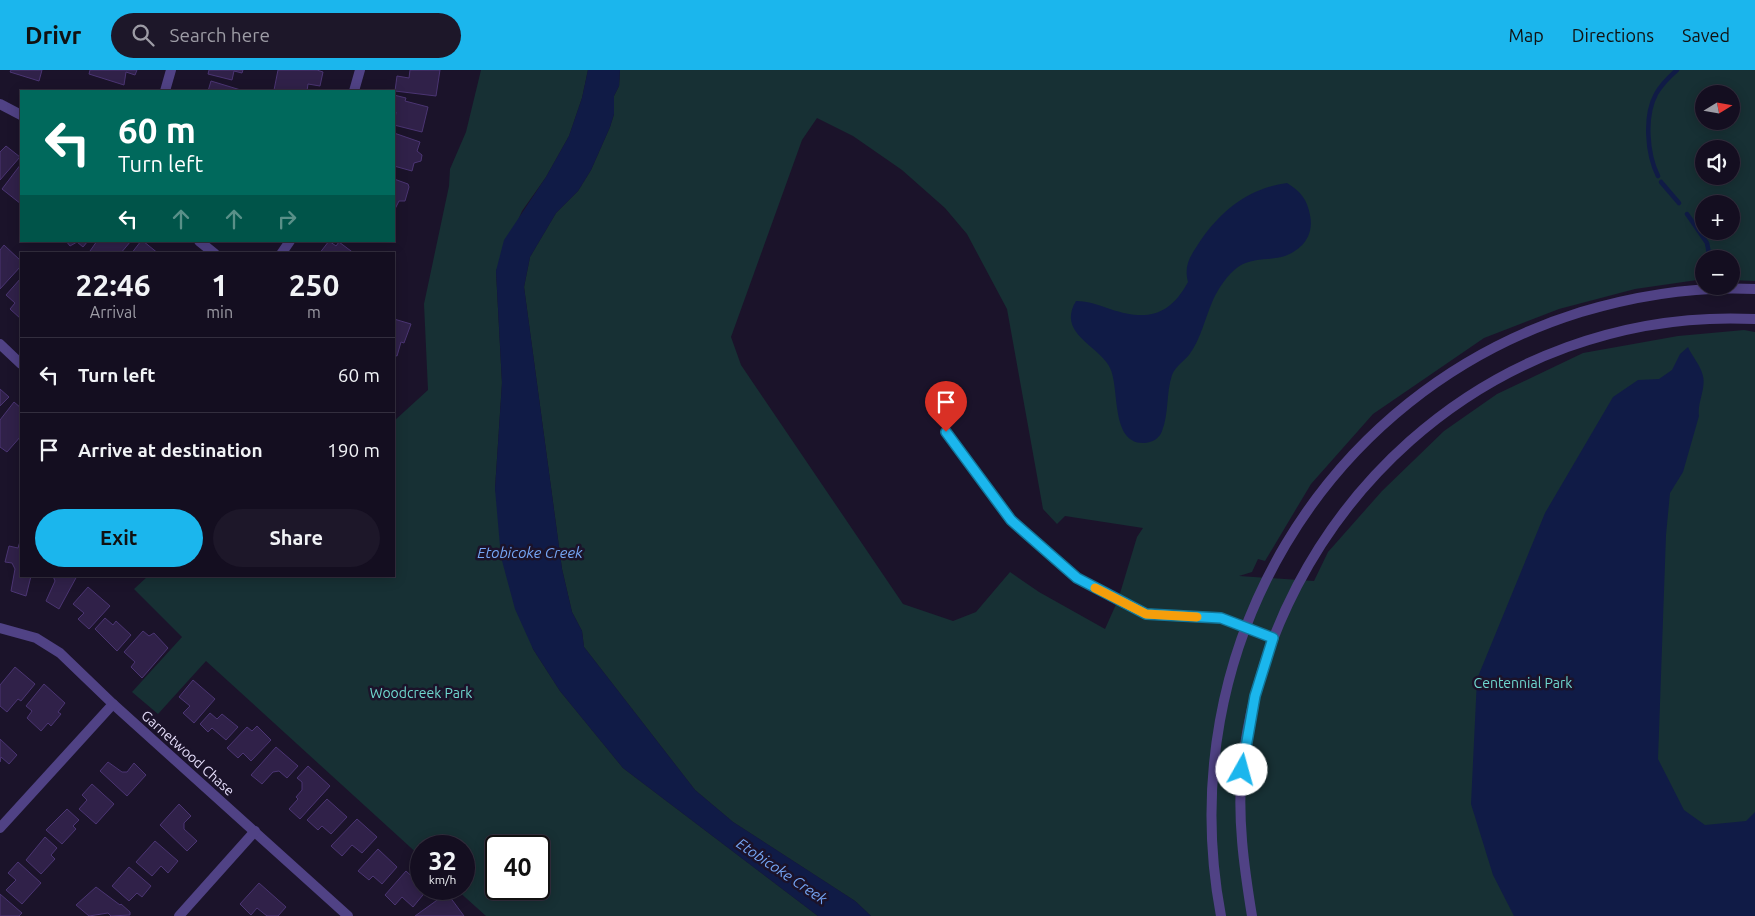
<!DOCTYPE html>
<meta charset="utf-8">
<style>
:root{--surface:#140e20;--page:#1d1729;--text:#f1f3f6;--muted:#9d9ca5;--line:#332e3e;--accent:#1bb6ed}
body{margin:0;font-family:Ubuntu,sans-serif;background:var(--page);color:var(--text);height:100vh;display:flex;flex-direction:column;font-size:19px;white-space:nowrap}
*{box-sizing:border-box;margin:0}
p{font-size:16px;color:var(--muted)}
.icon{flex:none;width:28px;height:28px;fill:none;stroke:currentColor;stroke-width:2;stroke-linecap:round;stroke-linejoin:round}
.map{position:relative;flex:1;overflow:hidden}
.side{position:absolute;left:20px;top:182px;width:375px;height:325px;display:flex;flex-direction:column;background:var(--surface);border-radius:0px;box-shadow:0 2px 12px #0003,0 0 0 1px var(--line)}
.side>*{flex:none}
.guide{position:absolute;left:20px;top:20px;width:375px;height:152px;border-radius:0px;box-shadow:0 2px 12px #0003,0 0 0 1px var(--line);background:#00695c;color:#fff;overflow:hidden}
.needle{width:32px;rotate:79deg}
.buttons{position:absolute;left:1695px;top:15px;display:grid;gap:10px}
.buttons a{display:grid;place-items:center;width:45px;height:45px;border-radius:50%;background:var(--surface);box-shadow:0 2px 12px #0003,0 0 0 1px var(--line);font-size:25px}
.speed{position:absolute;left:410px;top:765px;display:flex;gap:10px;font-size:25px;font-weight:700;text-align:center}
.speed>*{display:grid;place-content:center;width:65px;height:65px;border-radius:50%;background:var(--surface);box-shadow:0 2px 12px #0003,0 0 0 1px var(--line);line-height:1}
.speed small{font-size:12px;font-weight:400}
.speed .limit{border:2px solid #111;border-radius:8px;background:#fff;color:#111}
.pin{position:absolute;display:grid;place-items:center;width:42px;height:42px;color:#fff;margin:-51px -21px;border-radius:50% 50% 50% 0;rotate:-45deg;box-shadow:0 0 5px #0007}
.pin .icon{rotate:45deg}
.me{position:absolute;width:55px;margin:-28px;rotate:7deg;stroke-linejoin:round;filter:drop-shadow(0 0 4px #0008)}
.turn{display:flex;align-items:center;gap:18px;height:105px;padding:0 15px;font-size:22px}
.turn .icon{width:65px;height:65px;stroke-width:2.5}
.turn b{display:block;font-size:35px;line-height:42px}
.lanes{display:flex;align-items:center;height:48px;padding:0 15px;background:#0003;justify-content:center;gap:25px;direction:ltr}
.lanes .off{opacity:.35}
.eta{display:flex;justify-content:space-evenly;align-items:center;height:85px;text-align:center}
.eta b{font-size:30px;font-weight:700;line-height:35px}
.cta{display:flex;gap:10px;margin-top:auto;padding:10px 15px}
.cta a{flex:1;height:58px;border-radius:30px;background:var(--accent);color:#111;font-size:20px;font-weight:700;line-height:58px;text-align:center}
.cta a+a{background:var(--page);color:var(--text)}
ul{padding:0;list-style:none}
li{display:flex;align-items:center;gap:15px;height:75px;padding:0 15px;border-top:1px solid var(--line)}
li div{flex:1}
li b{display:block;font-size:19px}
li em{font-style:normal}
header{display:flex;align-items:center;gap:30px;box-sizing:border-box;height:70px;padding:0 25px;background:var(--accent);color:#111}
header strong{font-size:24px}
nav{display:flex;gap:28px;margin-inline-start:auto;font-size:18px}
.search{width:350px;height:45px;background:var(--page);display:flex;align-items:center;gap:12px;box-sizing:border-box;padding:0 18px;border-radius:28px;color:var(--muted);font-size:19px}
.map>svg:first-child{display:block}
</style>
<header>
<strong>Drivr</strong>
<div class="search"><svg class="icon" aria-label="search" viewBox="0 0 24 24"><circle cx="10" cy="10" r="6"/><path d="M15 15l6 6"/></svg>Search here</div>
<nav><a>Map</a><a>Directions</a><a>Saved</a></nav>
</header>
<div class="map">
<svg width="1755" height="846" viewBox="0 0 1755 846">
<rect width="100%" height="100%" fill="#1b132a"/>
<!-- green -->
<g fill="#173034" fill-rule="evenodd">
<path d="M 481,0 L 588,0 L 582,28 L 569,66 L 546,107 L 522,141 L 496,201 L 502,313 L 495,419 L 533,579 L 560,621 L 623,698 L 818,846 L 486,846 L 456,819 L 464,819 L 464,776 L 421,776 L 421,787 L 206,591 L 158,644 L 132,622 L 182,567 L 134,519 L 148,506 L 394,506 L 394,351 L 428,320 L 424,234 L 449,116 L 450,99 L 466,62 ZM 496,776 L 539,776 L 539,819 L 496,819 Z"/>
<path d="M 620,0 L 1755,0 L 1755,211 L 1731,210 L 1731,189 L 1704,189 L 1704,209 L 1635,219 L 1559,239 L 1484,268 L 1373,344 L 1311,414 L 1265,491 L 1258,489 L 1252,502 L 1239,506 L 1314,511 L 1328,482 L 1382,421 L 1444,361 L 1497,324 L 1583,283 L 1678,266 L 1744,260 L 1755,262 L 1755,846 L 871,846 L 855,831 L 733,752 L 695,720 L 584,577 L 582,561 L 572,542 L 562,499 L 524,217 L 530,187 L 556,143 L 578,121 L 591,100 L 610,57 L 614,44 L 614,26 L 619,16 ZM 1704,24 L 1731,24 L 1731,51 L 1704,51 ZM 817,48 L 853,66 L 902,100 L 945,138 L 967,164 L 1007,239 L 1043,439 L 1057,454 L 1065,446 L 1143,458 L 1137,467 L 1118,530 L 1105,559 L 1039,522 L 1010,502 L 976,542 L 953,551 L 903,534 L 741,295 L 731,267 L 802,70 ZM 1704,79 L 1731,79 L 1731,106 L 1704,106 ZM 1704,134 L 1731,134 L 1731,161 L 1704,161 Z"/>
</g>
<!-- water -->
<g fill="#101b46">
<path d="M 588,0 L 620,0 L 619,16 L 614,26 L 614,44 L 610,57 L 591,100 L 578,121 L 556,143 L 530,187 L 524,217 L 562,499 L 572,542 L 582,561 L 584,577 L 695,720 L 733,752 L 855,831 L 871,846 L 818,846 L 623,698 L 560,621 L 533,579 L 515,539 L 501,487 L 495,419 L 502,313 L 496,201 L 504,170 L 546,107 L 569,66 L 582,28 Z"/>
<path d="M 1287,113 C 1301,122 1307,129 1310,145 C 1314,164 1304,179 1285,186 C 1270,191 1253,187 1238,197 C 1228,204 1218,219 1213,230 C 1205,248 1201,269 1189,285 C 1183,292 1176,296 1172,305 C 1166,323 1169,344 1162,361 C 1160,368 1152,373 1144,373 C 1110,374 1120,318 1110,298 C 1100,276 1056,264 1076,231 C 1089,231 1098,235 1110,239 C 1146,251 1169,247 1188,212 C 1184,197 1189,188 1197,176 C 1218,143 1247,118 1287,113 Z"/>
<path d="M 1688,277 C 1692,286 1701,296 1703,306 C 1706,319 1697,333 1699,346 L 1683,402 L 1670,423 L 1666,465 L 1658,689 L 1684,740 L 1705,755 L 1746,751 L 1755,742 L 1755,846 L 1514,846 L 1493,805 L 1471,734 L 1477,609 L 1545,443 L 1613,327 L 1638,310 L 1659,309 L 1672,300 L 1680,284 Z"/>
</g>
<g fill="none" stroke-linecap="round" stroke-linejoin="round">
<!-- stream -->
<g stroke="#101b46" stroke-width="4.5">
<path d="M 1658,106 C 1647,84 1644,46 1656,24 C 1661,15 1669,7 1677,0"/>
<path d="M 1661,112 L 1679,133"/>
<path d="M 1687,144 L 1707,173 L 1710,189"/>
</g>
</g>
<!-- building -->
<g fill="#302149" stroke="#4b3573">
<path d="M 11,0 L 42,0 L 39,11 L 10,2 Z"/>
<path d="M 90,0 L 137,0 L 135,5 L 126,2 L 124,15 L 89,4 Z"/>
<path d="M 209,0 L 243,0 L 242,3 L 234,1 L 232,10 L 208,4 Z"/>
<path d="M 278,0 L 317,0 L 323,2 L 320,16 L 308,14 L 307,21 L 279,21 L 274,20 Z"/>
<path d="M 410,0 L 440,0 L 436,26 L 395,21 L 397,6 L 409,8 Z"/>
<path d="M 211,11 L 244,21 L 208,21 Z"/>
<path d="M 394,25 L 406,28 L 405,31 L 428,37 L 422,62 L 394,55 L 396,42 L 394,41 Z"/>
<path d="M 394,63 L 420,72 L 417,81 L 422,85 L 421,91 L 414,93 L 412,101 L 394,96 Z"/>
<path d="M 6,76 L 20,87 L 0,110 L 0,82 Z"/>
<path d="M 21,94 L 21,134 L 2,119 Z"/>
<path d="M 394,109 L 408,114 L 409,117 L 405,131 L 399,131 L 395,139 Z"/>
<path d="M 66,171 L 88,171 L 83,177 L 77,172 L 70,176 Z"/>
<path d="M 97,171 L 131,171 L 120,184 L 93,184 L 90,181 Z"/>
<path d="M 141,171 L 143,171 L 159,184 L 131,184 Z"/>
<path d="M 329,171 L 336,176 L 339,172 L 355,184 L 319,184 Z"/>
<path d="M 4,175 L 21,191 L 21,196 L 0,219 L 0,180 Z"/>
<path d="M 21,208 L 21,249 L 10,239 L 15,233 L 6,225 Z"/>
<path d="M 394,249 L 411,254 L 404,273 L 401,272 L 397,286 L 394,285 Z"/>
<path d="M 0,319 L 9,327 L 0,336 Z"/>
<path d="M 14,332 L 21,338 L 21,366 L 7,382 L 0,377 L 0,350 Z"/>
<path d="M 21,468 L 21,506 L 31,506 L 26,526 L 11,521 L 15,499 L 12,493 L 5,492 L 9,476 L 18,478 Z"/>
<path d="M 53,506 L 77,506 L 59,539 L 46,531 L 55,511 Z"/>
<path d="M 88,517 L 110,536 L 89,559 L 78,549 L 84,543 L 73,534 Z"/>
<path d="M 105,548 L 113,555 L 116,551 L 131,565 L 117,581 L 95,559 Z"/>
<path d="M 143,561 L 149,566 L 154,563 L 168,578 L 142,608 L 131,597 L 135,592 L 124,582 Z"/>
<path d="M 15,597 L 35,614 L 21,631 L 18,629 L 7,642 L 0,636 L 0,615 Z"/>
<path d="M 193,610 L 215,629 L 194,653 L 183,643 L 190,636 L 179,627 Z"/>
<path d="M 44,614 L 65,633 L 58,642 L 61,644 L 51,656 L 48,653 L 41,661 L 27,648 L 32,641 L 26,636 Z"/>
<path d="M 210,643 L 217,649 L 222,644 L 238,657 L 226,670 L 212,658 L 208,662 L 200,654 Z"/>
<path d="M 257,656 L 271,670 L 251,691 L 243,683 L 238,688 L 227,678 L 247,657 L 252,661 Z"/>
<path d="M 0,669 L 17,685 L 9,694 L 1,687 L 0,692 Z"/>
<path d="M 276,677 L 298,696 L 287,708 L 279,701 L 273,702 L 262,714 L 251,705 Z"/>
<path d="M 108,692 L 122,702 L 127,702 L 134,693 L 146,705 L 127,726 L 100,701 Z"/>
<path d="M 308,696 L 330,716 L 300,749 L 289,739 L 298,729 L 296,727 L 302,720 L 302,712 L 297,708 Z"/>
<path d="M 92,714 L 114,734 L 96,754 L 79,739 L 87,730 L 82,725 Z"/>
<path d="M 327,729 L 347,747 L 331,764 L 322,756 L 318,760 L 307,750 Z"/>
<path d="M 179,734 L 191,746 L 184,753 L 184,759 L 197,771 L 187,781 L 160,755 Z"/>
<path d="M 67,739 L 79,750 L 73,756 L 76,759 L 62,774 L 46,760 Z"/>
<path d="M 357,749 L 377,767 L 362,783 L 352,775 L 342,786 L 331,776 Z"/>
<path d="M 45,767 L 57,778 L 51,785 L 55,789 L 41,804 L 26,790 Z"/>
<path d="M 155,771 L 178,791 L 168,803 L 161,796 L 152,806 L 136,792 Z"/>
<path d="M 378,779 L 397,797 L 382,814 L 373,806 L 369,810 L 358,801 Z"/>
<path d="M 18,792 L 41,813 L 22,834 L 6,820 L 16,810 L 8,803 Z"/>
<path d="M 129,797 L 151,816 L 142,827 L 137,823 L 129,831 L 112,816 Z"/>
<path d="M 406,801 L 421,815 L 421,819 L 427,820 L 413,837 L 402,827 L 395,835 L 385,825 Z"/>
<path d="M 259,813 L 286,837 L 278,846 L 267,846 L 257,838 L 251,845 L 240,834 Z"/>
<path d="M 96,817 L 120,835 L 121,834 L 130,842 L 130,845 L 111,846 L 108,843 L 89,846 L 76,835 Z"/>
<path d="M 447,823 L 464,846 L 415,846 Z"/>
<path d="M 0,824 L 22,843 L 19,846 L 0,846 Z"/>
</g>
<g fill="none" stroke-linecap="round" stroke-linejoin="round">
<!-- service -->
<path stroke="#504285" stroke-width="7" d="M 946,362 L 1011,450 L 1077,508 L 1146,544 L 1221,548 L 1273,567"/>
<!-- minor -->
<g stroke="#504285" stroke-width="10">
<path d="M 165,21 L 171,0"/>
<path d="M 354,21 L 360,0"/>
<path d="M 0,34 L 21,45"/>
<path d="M 199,171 L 215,184"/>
<path d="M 281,184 L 290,171"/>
<path d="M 0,274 L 21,294"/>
<path d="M 0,558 L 36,568 L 60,583 L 113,634 L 348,846"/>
<path d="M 0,758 L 113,634"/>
<path d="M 179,846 L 255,761"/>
</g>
<!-- tertiary -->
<g stroke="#504285" stroke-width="10">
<path d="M 1221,846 C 1171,581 1323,322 1581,242 C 1638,225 1696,216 1755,219"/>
<path d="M 1252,846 C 1244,797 1237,747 1242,697 C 1271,438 1490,236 1755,249"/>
</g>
</g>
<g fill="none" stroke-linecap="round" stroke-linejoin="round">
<defs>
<path id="route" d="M 946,362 L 1011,450 L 1077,508 L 1146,544 L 1221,548 L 1273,568 L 1255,626 L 1242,700"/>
</defs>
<!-- route casing -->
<use href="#route" stroke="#12769a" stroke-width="12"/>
<!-- route -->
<use href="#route" stroke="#1bb6ed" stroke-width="9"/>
<!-- slow -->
<path stroke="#f59e0b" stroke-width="9" d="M 1095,518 L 1146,544 L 1197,547"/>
</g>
<g text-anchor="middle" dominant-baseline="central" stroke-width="5" stroke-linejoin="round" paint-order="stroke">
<!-- park labels -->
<g font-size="14" fill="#6fd8cf" stroke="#1b132a">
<text x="1523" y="613">Centennial Park</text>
<text x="421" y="623">Woodcreek Park</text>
</g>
<!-- street labels -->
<g font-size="14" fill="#e7dffc" stroke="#1b132a">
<text transform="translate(188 683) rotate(42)">Garnetwood Chase</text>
</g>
<!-- water labels -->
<g font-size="15" font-style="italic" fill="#75a5f4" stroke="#1b132a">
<text x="530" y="482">Etobicoke Creek</text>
<text transform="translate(782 801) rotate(34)">Etobicoke Creek</text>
</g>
</g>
</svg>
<div class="buttons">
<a><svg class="needle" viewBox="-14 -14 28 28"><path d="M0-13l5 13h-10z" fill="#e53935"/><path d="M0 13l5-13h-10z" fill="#9d9ca5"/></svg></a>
<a><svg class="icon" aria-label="sound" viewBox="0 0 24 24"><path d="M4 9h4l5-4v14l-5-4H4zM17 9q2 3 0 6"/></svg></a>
<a>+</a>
<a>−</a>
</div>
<div class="speed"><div>32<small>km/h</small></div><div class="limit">40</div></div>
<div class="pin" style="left:946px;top:362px;background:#d93025"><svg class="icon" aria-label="arrive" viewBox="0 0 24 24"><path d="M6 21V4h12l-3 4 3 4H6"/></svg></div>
<svg class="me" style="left:1242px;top:700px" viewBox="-20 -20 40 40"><circle r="19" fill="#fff"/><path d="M0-13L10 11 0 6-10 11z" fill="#1bb6ed"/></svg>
<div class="guide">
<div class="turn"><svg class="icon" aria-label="left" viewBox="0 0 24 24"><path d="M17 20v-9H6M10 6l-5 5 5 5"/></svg><div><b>60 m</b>Turn left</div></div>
<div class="lanes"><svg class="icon" aria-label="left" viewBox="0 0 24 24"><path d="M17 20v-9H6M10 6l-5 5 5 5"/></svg><svg class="icon off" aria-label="ahead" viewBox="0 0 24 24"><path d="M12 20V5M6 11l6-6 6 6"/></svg><svg class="icon off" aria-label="ahead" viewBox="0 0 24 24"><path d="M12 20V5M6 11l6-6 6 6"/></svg><svg class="icon off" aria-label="right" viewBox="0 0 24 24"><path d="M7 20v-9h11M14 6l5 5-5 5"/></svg></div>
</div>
<section class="side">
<div class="eta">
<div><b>22:46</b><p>Arrival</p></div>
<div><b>1</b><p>min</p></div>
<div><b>250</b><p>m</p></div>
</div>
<ul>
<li><svg class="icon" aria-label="left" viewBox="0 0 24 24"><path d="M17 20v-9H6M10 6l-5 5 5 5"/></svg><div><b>Turn left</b></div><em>60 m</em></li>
<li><svg class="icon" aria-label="arrive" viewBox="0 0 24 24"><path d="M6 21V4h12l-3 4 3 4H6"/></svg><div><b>Arrive at destination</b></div><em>190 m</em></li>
</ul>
<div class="cta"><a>Exit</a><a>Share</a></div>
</section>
</div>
